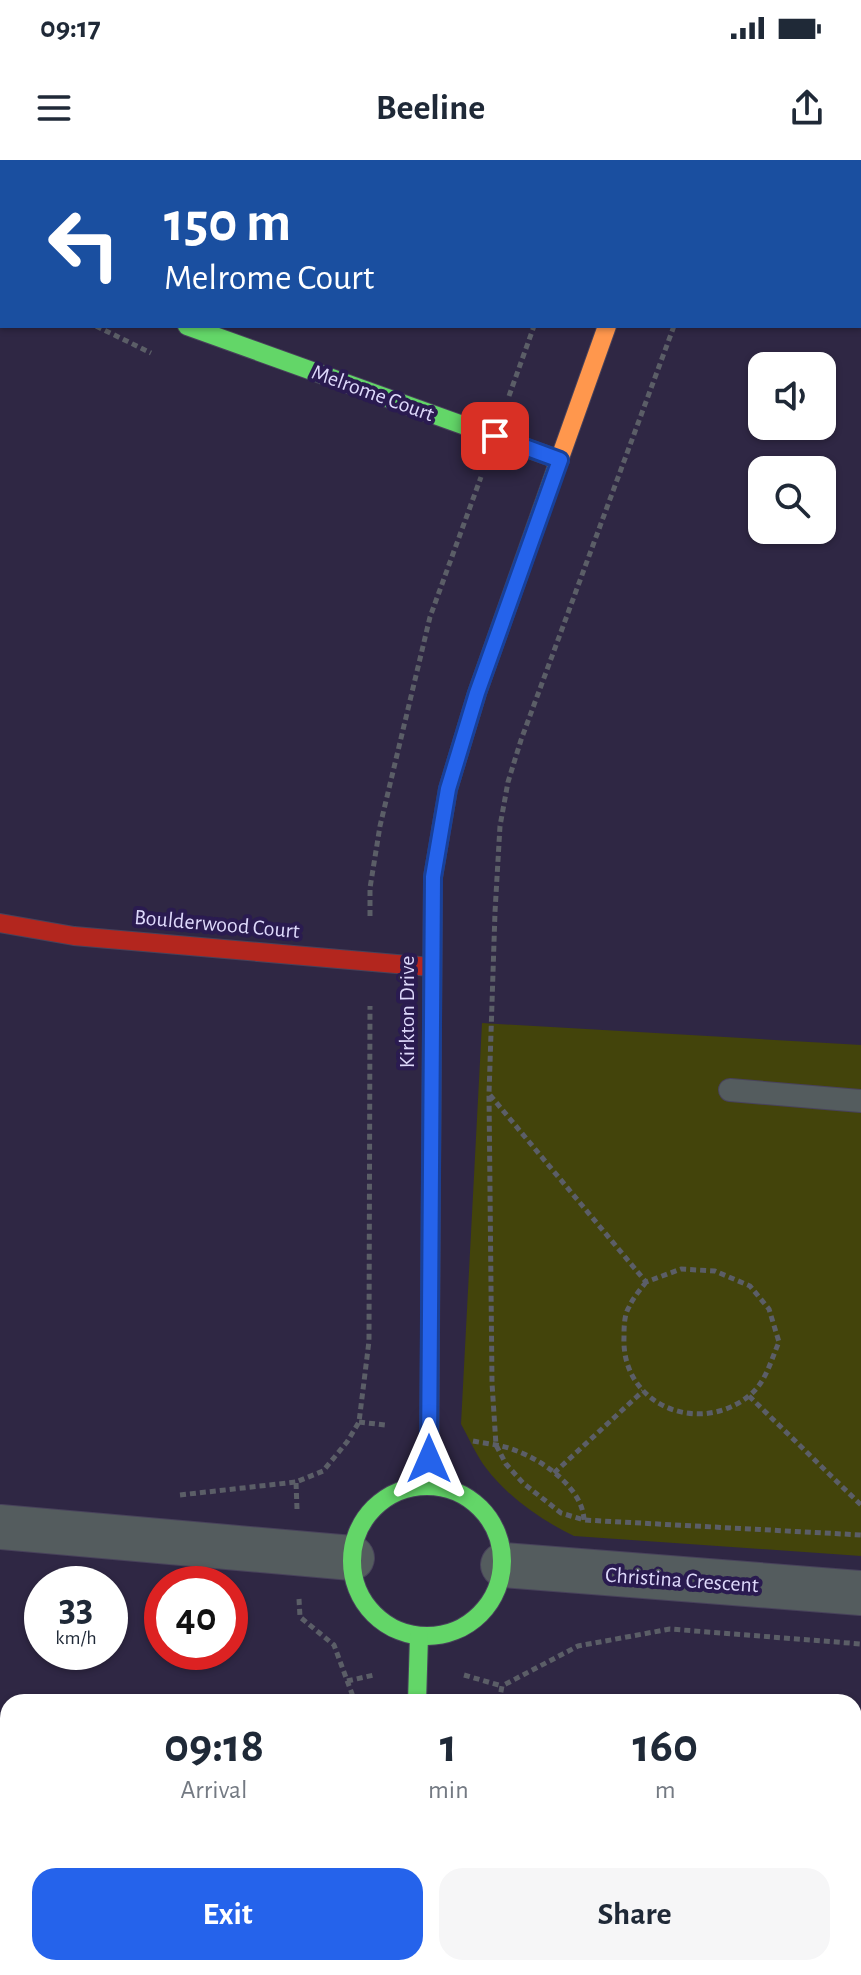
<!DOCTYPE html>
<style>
:root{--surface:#fff;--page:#f6f6f7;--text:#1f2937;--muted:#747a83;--accent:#2563eb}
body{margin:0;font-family:"Alegreya Sans",sans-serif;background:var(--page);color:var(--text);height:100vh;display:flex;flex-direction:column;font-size:30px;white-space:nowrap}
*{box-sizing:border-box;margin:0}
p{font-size:26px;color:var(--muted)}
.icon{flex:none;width:44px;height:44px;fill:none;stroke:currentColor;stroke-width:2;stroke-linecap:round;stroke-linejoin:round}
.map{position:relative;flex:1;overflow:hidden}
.drawer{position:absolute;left:0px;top:1534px;width:862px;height:282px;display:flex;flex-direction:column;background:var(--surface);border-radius:24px 24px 0 0;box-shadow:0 2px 6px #0004}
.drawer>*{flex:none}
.banner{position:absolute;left:0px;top:0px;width:862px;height:168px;box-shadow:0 2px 6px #0004;background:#1a4fa0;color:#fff;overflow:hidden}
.tools{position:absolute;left:748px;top:192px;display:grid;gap:16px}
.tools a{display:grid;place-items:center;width:88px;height:88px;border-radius:16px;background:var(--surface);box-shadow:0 2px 6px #0004;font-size:40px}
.speed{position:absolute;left:24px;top:1406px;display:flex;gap:16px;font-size:40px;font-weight:700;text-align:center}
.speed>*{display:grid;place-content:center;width:104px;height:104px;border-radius:50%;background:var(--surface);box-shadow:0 2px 6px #0004;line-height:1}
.speed small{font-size:20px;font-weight:400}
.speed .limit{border:12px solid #d22;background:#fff;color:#111}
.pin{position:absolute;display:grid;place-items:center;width:68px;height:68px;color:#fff;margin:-34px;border-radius:16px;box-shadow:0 4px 12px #0006}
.me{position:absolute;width:88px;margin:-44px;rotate:0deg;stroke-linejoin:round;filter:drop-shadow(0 0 6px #0008)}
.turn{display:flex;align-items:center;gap:28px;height:168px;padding:0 32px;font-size:36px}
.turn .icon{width:104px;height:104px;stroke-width:2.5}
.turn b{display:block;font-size:56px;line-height:68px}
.eta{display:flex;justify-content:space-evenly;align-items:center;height:136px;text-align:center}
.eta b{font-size:48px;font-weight:700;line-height:56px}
.cta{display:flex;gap:16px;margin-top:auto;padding:16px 32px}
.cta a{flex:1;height:92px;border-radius:24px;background:var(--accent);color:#fff;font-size:32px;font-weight:700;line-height:92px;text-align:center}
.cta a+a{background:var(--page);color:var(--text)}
.status{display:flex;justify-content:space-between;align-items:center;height:56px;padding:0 40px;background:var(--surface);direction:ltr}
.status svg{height:22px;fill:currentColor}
header{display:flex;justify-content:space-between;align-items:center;height:104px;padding:0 32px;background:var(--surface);font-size:36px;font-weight:700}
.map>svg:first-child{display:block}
</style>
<div class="status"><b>09:17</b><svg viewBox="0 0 49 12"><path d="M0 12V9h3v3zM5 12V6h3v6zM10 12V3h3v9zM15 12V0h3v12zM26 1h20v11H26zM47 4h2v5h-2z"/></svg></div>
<header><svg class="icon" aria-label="menu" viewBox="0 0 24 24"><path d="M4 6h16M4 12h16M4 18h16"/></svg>Beeline<svg class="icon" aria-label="share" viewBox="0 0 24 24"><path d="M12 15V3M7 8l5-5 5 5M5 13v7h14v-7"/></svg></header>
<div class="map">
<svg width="861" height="1815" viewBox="0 0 861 1815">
<rect width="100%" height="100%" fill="#2f2744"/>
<!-- green -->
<path fill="#43440b" d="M 482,863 L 861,885 L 861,1396 L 574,1376 C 541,1360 509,1338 486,1308 C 476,1295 469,1278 461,1264 Z"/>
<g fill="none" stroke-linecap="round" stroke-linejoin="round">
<defs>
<path id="lane" d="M 730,930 L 861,941"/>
<g id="street">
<path d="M 860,72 L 861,73"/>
<path d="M 0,79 L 2,80"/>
<path d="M 0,1367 L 352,1398"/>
<path d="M 503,1405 L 861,1433"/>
</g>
<g id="fast">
<path d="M 665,2 L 666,0"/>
<path d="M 187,166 L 560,300"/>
<path d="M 429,1326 L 433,717 L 448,629 L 477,533 L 556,309"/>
<circle cx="427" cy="1401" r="75"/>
<path d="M 417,1542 L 419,1476"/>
<path d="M 407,1808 L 407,1815"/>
</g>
<path id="slow" d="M 556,309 L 607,166"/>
<path id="jam" d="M 0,763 L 74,776 L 431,807"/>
</defs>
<!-- lane casing -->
<use href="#lane" stroke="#48425b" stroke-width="24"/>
<!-- street casing -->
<use href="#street" stroke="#48425b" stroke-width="46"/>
<!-- fast casing -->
<use href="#fast" stroke="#48425b" stroke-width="20"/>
<!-- slow casing -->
<use href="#slow" stroke="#48425b" stroke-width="20"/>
<!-- jam casing -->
<use href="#jam" stroke="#48425b" stroke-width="20"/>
<!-- path -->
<g stroke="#5b5e67" stroke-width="5" stroke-dasharray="6 4" stroke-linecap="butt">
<path d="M 832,0 L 838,2"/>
<path d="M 592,2 L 592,0"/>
<path d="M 729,2 L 730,0"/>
<path d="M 860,9 L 861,9"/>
<path d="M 96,166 L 151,193"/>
<path d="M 674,166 L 521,580 L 508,622 L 500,666 L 495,752 L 489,934 L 492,1223 L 496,1285 L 506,1304 L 523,1323 L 561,1353 L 584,1360 L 861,1375"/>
<path d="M 509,236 L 534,166"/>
<path d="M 370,756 L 370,728 L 380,666 L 430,457 L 481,317"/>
<path d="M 490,935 L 646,1122 L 681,1109 L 715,1111 L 750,1126 L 769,1149 L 779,1182 C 771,1200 766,1222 750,1235 C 699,1277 621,1245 624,1177 C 624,1168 624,1155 629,1147 C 633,1138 640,1130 646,1122"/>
<path d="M 749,1236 L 861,1345"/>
<path d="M 359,1262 L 385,1265"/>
<path d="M 473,1281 C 488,1284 503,1285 517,1291 C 544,1301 583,1329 584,1360"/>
<path d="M 554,1313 L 643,1231"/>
<path d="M 180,1335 L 296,1322"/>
<path d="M 297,1349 L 296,1322 L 323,1311 L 347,1282 L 359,1262 L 369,1181 L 370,846"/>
<path d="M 299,1439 L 300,1457 L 334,1485 L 355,1542"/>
<path d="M 464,1515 L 502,1526"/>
<path d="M 347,1521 L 374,1515"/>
<path d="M 499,1542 L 502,1526 L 578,1486 L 670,1469 L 861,1484"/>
<path d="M 355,1815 L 356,1808"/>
<path d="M 485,1815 L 485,1808"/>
</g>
<!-- lane -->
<use href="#lane" stroke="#545c5e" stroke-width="22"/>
<!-- street -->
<use href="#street" stroke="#545c5e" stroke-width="44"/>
<!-- fast -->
<use href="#fast" stroke="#63d668" stroke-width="18"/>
<!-- slow -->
<use href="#slow" stroke="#ff974d" stroke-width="18"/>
<!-- jam -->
<use href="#jam" stroke="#b3261e" stroke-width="18"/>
</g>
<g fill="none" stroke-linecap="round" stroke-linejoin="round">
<defs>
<path id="route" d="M 429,1299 L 433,717 L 448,629 L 477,533 L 560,300 L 495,276"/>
</defs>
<!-- route casing -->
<use href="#route" stroke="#184099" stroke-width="20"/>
<!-- route -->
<use href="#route" stroke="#2563eb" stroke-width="14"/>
</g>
<g text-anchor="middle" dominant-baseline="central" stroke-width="8" stroke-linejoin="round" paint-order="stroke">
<!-- street labels -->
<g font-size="22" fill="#ded9fb" stroke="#2a1b50">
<text transform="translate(373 233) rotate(20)">Melrome Court</text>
<text transform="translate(217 764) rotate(5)">Boulderwood Court</text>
<text transform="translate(407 852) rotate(-90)">Kirkton Drive</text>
<text transform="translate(682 1420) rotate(4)">Christina Crescent</text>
</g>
</g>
</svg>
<div class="tools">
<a><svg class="icon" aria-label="sound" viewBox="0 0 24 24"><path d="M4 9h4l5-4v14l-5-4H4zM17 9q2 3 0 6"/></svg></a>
<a><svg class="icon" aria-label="search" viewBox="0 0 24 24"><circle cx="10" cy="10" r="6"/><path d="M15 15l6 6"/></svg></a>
</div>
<div class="speed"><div>33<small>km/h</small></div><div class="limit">40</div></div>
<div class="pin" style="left:495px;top:276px;background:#d93025"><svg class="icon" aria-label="arrive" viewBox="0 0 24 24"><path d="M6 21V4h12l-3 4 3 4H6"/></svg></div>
<svg class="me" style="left:429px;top:1299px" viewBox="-20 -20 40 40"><path d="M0-17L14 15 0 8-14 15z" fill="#2563eb" stroke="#fff" stroke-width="4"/></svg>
<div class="banner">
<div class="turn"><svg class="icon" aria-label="left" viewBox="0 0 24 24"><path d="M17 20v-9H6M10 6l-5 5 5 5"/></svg><div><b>150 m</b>Melrome Court</div></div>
</div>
<section class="drawer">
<div class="eta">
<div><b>09:18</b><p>Arrival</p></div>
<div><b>1</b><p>min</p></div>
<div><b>160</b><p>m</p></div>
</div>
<div class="cta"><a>Exit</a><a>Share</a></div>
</section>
</div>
